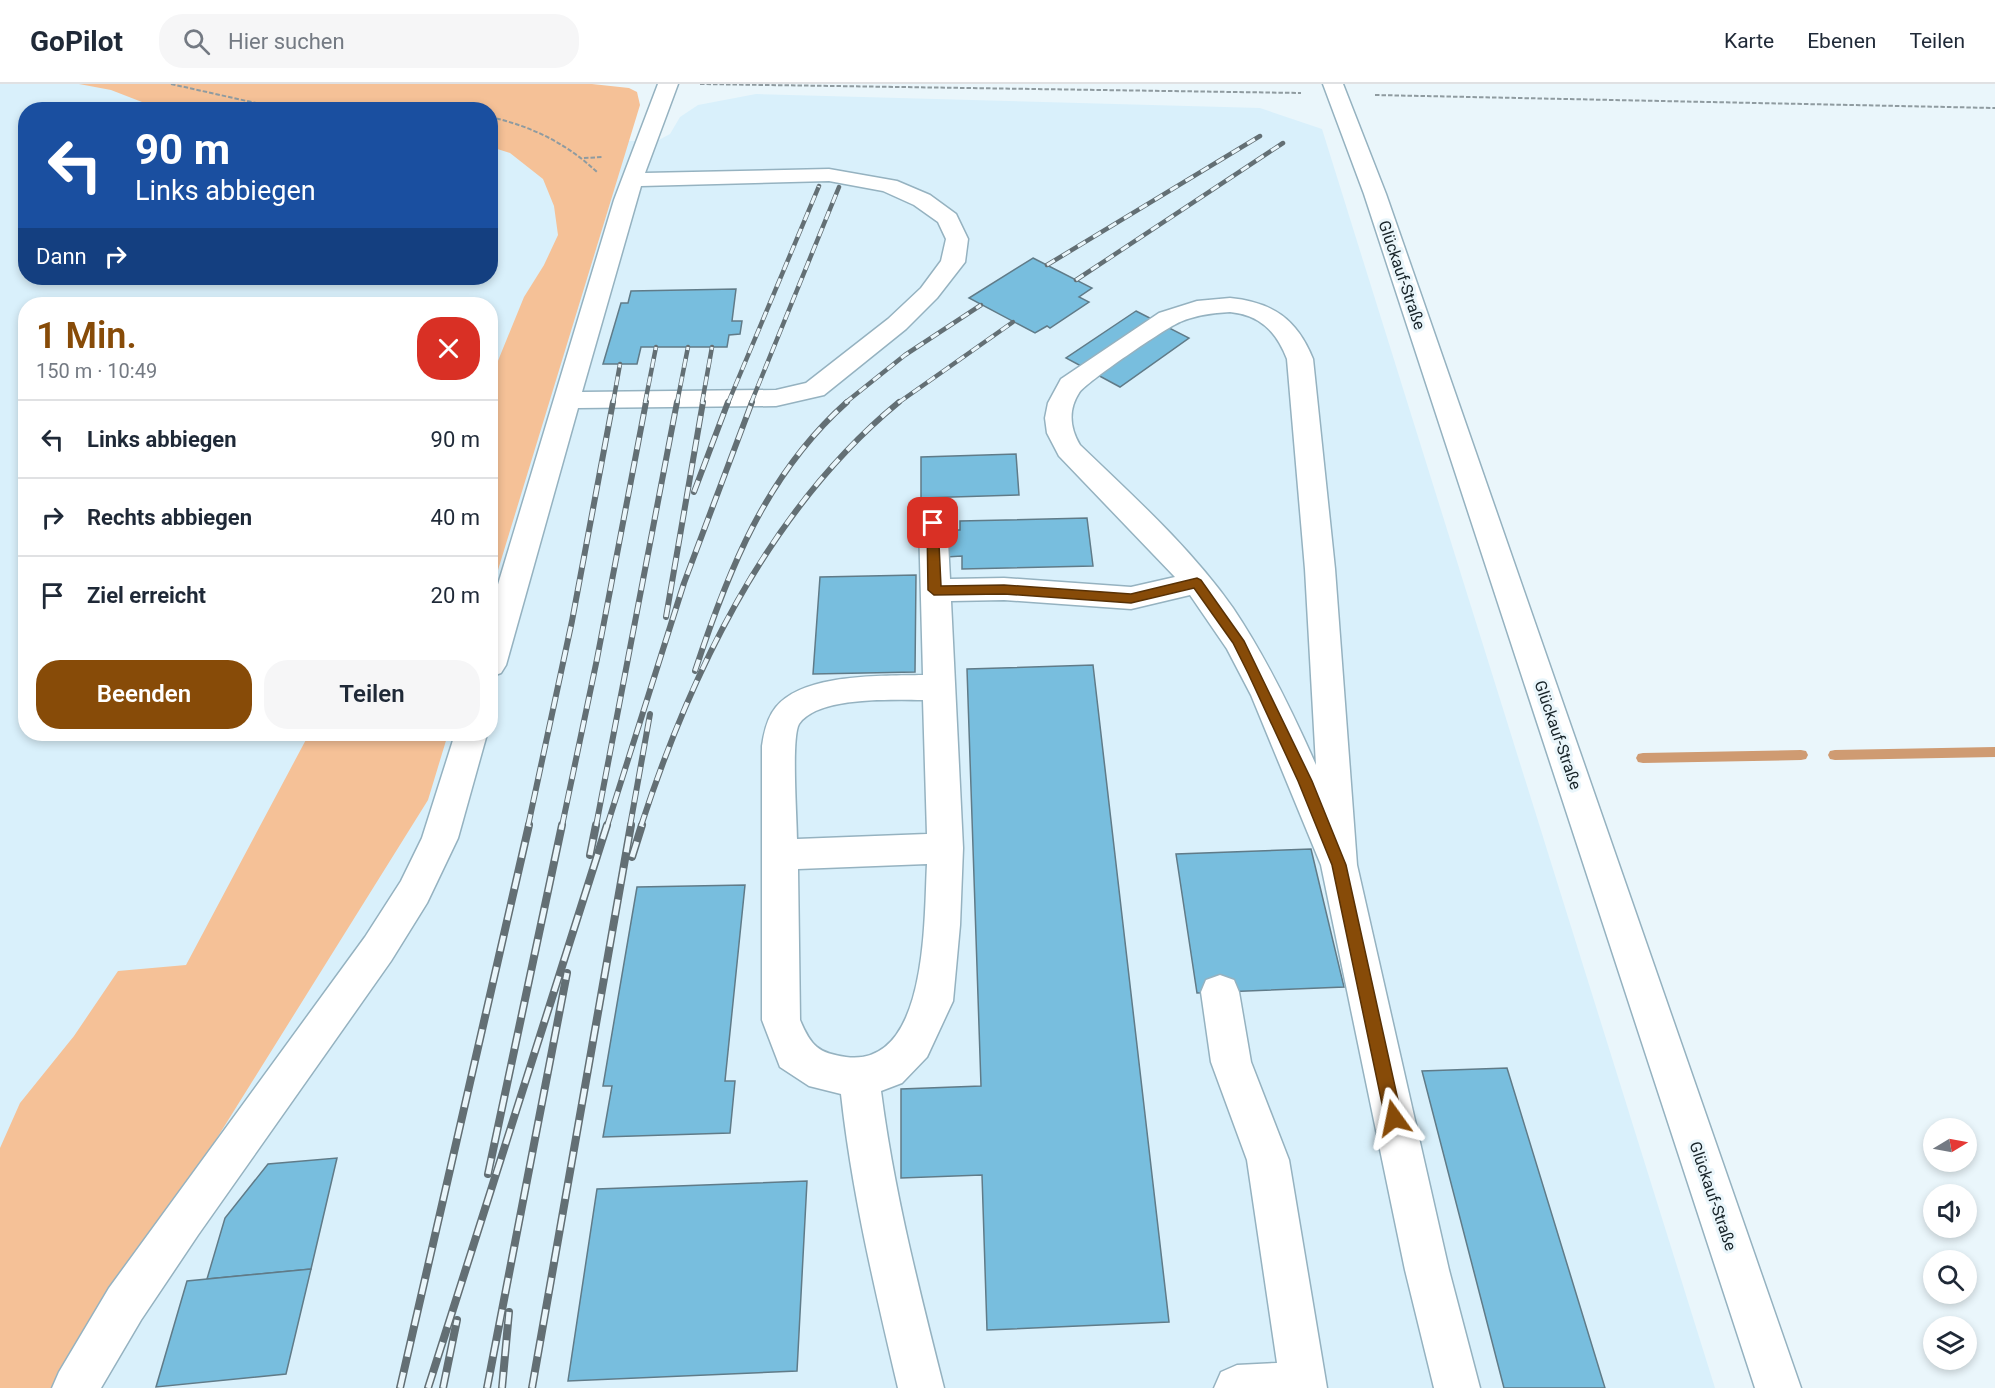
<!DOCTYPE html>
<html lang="de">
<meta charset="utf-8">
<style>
:root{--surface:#fff;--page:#f6f6f7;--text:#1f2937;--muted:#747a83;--line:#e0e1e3;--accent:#874b08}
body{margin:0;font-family:Roboto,sans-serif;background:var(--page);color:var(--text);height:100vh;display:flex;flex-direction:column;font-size:22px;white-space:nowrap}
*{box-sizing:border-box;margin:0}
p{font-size:20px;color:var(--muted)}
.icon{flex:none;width:33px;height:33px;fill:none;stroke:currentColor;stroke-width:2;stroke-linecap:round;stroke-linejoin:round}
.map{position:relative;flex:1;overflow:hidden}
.sheet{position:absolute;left:18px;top:213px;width:480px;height:444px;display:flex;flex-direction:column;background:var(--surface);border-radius:24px;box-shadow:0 3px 9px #0003}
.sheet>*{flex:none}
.hud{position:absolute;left:18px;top:18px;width:480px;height:183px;border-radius:24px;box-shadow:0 3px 9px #0003;background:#1a4fa0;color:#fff;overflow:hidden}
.needle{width:39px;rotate:80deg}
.fabs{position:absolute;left:1923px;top:1034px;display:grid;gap:12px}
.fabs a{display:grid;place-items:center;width:54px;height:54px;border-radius:50%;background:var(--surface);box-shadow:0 3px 9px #0003;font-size:30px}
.pin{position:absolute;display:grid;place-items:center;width:51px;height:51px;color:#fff;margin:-26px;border-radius:12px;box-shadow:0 3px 9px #0006}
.me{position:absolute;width:66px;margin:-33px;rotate:348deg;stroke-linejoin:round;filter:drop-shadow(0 0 4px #0008)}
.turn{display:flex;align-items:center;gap:21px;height:126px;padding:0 18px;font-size:27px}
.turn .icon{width:78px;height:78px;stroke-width:2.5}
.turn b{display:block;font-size:42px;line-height:51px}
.then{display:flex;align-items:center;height:57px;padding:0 18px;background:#0003;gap:12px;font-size:22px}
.round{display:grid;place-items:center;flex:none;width:63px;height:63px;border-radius:24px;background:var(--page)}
.summary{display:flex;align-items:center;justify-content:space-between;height:102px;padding:0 18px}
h1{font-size:36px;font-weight:600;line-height:45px;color:var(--accent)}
.cta{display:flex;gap:12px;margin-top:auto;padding:12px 18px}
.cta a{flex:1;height:69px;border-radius:24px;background:var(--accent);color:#fff;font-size:24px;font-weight:600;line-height:69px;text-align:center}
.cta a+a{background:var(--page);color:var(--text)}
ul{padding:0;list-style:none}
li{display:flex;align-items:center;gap:18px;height:78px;padding:0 18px;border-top:2px solid var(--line)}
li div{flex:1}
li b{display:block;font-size:22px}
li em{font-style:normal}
header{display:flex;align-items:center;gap:36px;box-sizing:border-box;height:84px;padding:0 30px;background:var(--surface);border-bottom:2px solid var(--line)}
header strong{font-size:28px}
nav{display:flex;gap:33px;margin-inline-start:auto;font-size:21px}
.search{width:420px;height:54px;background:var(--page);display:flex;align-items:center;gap:15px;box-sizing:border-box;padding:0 21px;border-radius:24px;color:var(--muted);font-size:22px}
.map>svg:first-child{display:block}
</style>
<header>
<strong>GoPilot</strong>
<div class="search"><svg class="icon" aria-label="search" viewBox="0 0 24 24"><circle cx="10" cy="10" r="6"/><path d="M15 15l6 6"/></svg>Hier suchen</div>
<nav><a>Karte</a><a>Ebenen</a><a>Teilen</a></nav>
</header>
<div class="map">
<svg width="1995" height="1304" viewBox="0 0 1995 1304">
<rect width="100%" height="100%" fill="#eaf6fb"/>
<!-- built -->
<path fill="#d9f0fb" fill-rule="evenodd" d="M 0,0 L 474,0 L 628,57 L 657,57 L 670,50 L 680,33 L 698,21 L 756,10 L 1260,24 L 1322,45 L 1715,1304 L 0,1304 ZM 26,26 L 490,26 L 490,194 L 26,194 ZM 26,220 L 490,220 L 490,650 L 26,650 Z"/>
<!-- green -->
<g fill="#f5c197">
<path d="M 79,0 L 592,0 L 629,4 L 637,8 L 640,21 L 491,509 L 491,294 L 524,213 L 544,181 L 558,151 L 554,122 L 543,95 L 510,69 L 491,63 L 490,26 L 160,25 L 111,6 Z"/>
<path d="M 309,650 L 448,650 L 428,716 L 61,1304 L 0,1304 L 0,1064 L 20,1019 L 74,952 L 118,887 L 186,881 Z"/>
</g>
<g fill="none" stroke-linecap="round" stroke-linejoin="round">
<!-- stream -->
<g fill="#cf9b72" fill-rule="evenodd">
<path d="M 1995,663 L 1995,673 L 1835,676 L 1830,675 L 1828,671 L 1830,667 L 1835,666 Z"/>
<path d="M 1801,666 L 1806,667 L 1808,671 L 1806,675 L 1801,676 L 1643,679 L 1638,678 L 1636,674 L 1638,670 L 1643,669 Z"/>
</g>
</g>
<!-- building -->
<g fill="#78bede" stroke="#607b88" stroke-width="1.5">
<path d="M 1033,174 L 1092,204 L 1079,213 L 1089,218 L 1050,244 L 1047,242 L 1035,249 L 969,214 Z"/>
<path d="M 736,205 L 732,237 L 742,237 L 740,250 L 729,251 L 727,263 L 641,263 L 637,280 L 603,280 L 621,219 L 628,219 L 631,207 Z"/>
<path d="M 1136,227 L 1189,254 L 1120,303 L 1066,274 Z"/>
<path d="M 1016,370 L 1019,411 L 921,414 L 921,373 Z"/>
<path d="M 1087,434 L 1093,482 L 962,485 L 962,472 L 946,473 L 945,446 L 960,446 L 960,437 Z"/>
<path d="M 916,491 L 915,588 L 813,590 L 820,493 Z"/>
<path d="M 1093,581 L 1169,1238 L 987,1246 L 982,1091 L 901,1094 L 901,1005 L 981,1002 L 967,585 Z"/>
<path d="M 1311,765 L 1344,903 L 1197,909 L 1176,770 Z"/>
<path d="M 745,801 L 725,997 L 735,997 L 730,1049 L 603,1053 L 612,1002 L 603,1002 L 637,803 Z"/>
<path d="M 1507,984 L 1605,1304 L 1504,1304 L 1422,987 Z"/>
<path d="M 337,1074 L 311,1185 L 207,1195 L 225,1134 L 268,1080 Z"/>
<path d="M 807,1097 L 797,1287 L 568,1297 L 597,1105 Z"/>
<path d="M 311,1185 L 286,1290 L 156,1303 L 187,1197 Z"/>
</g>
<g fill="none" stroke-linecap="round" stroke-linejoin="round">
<defs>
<g id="minor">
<path d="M 658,0 L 678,0 L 645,89 L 829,85 L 897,97 L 930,111 L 956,130 L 968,155 L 965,178 L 937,214 L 906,245 L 824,311 L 776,322 L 578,324 L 506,581 L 501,589 L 490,593 L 490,527 L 614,116 ZM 829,97 L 883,107 L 914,121 L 938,138 L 946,155 L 941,177 L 921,204 L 888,235 L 806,299 L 776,306 L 582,308 L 641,102 Z"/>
<path d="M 1323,0 L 1343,0 L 1386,110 L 1801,1304 L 1755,1304 L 1364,110 Z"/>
<path d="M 1230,214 C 1272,218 1297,235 1313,275 L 1335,485 L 1357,781 L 1449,1186 L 1480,1304 L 1434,1304 L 1405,1186 L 1321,781 L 1251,611 L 1227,565 L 1190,511 L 1131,525 L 1004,516 L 951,517 L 963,764 L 960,841 L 953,917 L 927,973 L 902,999 L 881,1007 C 894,1108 919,1205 944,1304 L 898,1304 C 875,1206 852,1110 841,1010 L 809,1002 L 780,983 L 762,936 L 762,662 C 764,648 767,634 776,623 C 804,589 882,592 923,591 L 919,439 L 923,432 L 933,429 L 943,432 L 947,439 L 950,495 L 1004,494 L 1131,503 L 1175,493 L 1059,372 L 1047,349 L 1045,334 L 1048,319 L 1061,295 L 1159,229 L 1197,217 ZM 1230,228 C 1260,231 1276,247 1287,275 L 1305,485 L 1316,681 C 1292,627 1266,573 1233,524 C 1190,463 1133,412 1080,361 C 1070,344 1068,326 1079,309 C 1085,299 1167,243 1180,238 C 1196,231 1212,229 1230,228 ZM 923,616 L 927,750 L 797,755 C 797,735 791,654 799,640 C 818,612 893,616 923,616 ZM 927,780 C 924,832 929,984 846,973 C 818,969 811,962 800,936 L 798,785 Z"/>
<path d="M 455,650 L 487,650 L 458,754 L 427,819 L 391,877 L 198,1151 L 141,1236 L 101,1304 L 52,1304 L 59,1288 L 109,1204 L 365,853 L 401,797 L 422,754 Z"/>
<path d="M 1220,891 L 1234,896 L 1239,908 L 1251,978 L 1289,1076 L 1327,1304 L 1214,1304 L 1221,1288 L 1237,1281 L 1277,1279 L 1247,1076 L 1211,978 L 1201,908 L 1206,896 Z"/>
</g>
</defs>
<!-- minor casing -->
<use href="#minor" stroke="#95b2c0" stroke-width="3"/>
<!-- path -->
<g stroke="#8f9ba0" stroke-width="2" stroke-dasharray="4.5 2" stroke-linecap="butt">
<path d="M 171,0 L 287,26"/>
<path d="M 700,0 L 1301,9"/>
<path d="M 1375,11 L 1995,24"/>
<path d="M 391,26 L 442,26"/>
<path d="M 490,33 C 531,42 566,59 597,88"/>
<path d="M 584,74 L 603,73"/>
</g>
<!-- minor -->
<use href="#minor" fill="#fff" fill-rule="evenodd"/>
<defs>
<g id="rail-far2">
<path d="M 1047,181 L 1260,52"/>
<path d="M 1076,196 L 1283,59"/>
<path d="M 613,319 L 620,280"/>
<path d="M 645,319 L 656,263"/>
<path d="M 677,319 L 688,263"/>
<path d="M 702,319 L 712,263"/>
<path d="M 728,319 L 819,102"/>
<path d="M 751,319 L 839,103"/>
<path d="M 845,319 L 905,271 L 981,221"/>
<path d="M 898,319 L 1013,238"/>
</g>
<g id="rail-far1">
<path d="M 694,408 L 728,318"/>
<path d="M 666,533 L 703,318"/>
<path d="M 695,587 C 728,487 766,390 847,318"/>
<path d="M 528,742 L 572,537 L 613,318"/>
<path d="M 562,742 L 597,575 L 646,318"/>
<path d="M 596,742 L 677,318"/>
<path d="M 607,742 L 684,499 L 752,318"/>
<path d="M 630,742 L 650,630"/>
<path d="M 641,742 C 692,585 770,424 899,318"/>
</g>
<g id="rail">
<path d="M 590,771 L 596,741"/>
<path d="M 632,773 L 642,741"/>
<path d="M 488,1090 L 562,741"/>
<path d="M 400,1304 L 529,741"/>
<path d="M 428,1304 L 607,741"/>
<path d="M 443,1304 L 457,1236"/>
<path d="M 487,1304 L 567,889"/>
<path d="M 502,1304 L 509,1228"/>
<path d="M 532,1304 L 631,741"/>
</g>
</defs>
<!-- rail-far2 casing -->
<use href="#rail-far2" stroke="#636f74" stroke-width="4.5"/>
<!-- rail-far1 casing -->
<use href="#rail-far1" stroke="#636f74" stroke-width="6"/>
<!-- rail casing -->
<use href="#rail" stroke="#636f74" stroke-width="8"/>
<!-- rail-far2 -->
<use href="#rail-far2" stroke="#eaf6fb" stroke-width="3" stroke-dasharray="9" stroke-linecap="butt"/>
<!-- rail-far1 -->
<use href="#rail-far1" stroke="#eaf6fb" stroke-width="4" stroke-dasharray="12" stroke-linecap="butt"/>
<!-- rail -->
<use href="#rail" stroke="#eaf6fb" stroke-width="5" stroke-dasharray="16" stroke-linecap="butt"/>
</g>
<!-- route -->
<path fill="#874b08" stroke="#583105" stroke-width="1.5" d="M 933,435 L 938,439 L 941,502 L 1004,501 L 1131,510 L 1197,494 L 1201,496 L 1244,557 L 1312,697 L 1346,781 L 1402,1034 L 1400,1040 L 1394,1042 L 1388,1040 L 1385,1034 L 1332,781 L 1298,697 L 1248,589 L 1233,559 L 1194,504 L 1131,519 L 1004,510 L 934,511 L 928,506 L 927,439 Z"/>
<g text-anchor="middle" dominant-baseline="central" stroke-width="6" stroke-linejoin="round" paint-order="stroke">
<!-- street labels -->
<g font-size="16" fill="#172328" stroke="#eaf6fb">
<text transform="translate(1402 191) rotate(71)">Glückauf-Straße</text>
<text transform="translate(1558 651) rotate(71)">Glückauf-Straße</text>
<text transform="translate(1713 1112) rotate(71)">Glückauf-Straße</text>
</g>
</g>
</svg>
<div class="fabs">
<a><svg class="needle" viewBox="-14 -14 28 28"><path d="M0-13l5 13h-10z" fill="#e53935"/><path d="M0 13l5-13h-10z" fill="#747a83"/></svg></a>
<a><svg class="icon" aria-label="sound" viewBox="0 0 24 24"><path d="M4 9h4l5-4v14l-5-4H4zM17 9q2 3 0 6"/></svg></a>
<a><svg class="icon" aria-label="search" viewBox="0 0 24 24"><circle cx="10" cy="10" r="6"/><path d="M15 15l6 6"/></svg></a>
<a><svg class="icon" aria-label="layers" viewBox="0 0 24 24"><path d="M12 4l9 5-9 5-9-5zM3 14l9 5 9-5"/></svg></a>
</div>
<div class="pin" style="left:933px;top:439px;background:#d93025"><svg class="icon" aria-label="arrive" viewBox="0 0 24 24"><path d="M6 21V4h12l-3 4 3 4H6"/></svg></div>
<svg class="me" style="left:1394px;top:1034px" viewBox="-20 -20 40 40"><path d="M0-17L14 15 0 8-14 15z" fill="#874b08" stroke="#fff" stroke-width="4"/></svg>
<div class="hud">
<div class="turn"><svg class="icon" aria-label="left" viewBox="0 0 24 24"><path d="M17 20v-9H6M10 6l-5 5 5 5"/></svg><div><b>90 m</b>Links abbiegen</div></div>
<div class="then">Dann<svg class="icon" aria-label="right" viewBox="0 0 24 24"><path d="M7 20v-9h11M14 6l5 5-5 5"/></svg></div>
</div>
<section class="sheet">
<div class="summary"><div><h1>1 Min.</h1><p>150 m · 10:49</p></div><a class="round" style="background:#d93025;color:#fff"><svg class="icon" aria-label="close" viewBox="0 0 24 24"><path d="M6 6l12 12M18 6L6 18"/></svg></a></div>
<ul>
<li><svg class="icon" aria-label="left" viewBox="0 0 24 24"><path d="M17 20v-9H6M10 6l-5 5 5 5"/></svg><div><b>Links abbiegen</b></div><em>90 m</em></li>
<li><svg class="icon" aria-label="right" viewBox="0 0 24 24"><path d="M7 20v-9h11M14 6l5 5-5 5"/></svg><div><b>Rechts abbiegen</b></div><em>40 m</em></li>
<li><svg class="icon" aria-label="arrive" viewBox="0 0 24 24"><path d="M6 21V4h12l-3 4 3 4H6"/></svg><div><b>Ziel erreicht</b></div><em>20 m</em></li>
</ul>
<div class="cta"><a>Beenden</a><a>Teilen</a></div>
</section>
</div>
